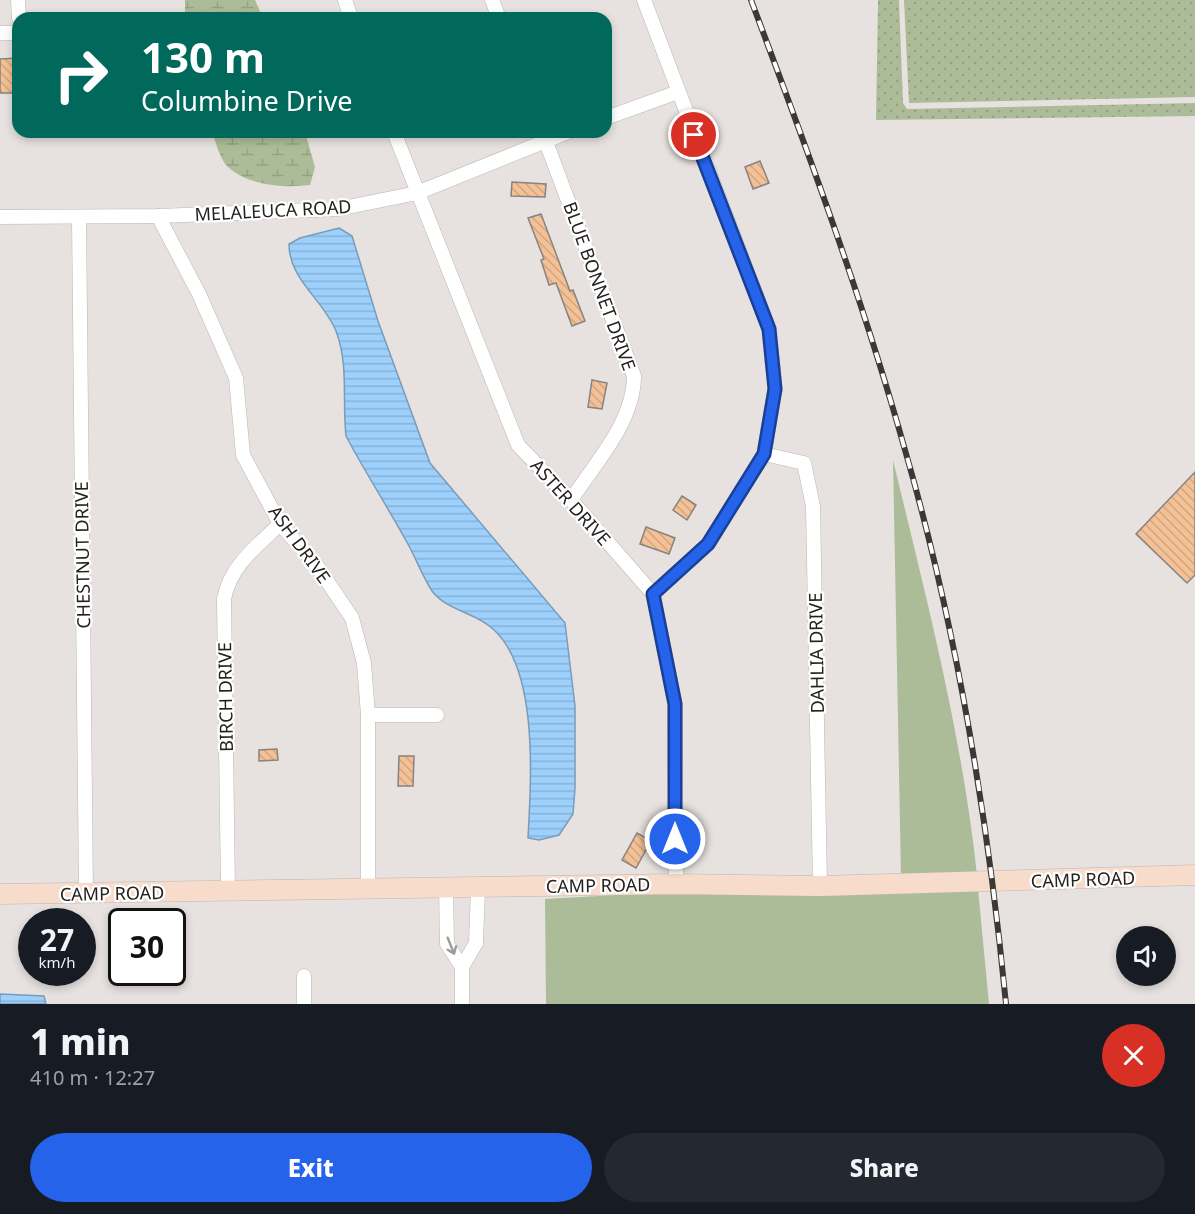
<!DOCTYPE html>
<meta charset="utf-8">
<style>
:root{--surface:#171b24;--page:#242831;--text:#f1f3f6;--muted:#9ea1a6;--accent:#2563eb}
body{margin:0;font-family:"Noto Sans",sans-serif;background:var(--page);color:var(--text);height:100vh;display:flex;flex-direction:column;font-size:22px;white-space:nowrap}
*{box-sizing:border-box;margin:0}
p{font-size:20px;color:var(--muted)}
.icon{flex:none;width:33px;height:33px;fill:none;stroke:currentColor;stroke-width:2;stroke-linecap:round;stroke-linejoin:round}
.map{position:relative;height:1004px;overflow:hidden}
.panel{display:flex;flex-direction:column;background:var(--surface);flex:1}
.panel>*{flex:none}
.top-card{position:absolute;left:12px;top:12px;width:600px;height:126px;border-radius:18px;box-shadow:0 3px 9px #0003;background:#00695c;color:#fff;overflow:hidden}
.tools{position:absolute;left:1116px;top:926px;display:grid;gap:12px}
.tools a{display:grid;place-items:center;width:60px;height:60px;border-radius:50%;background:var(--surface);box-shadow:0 3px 9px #0003;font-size:30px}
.speed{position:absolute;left:18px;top:908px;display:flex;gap:12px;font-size:30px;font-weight:700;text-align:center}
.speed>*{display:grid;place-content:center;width:78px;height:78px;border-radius:50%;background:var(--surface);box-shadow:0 3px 9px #0003;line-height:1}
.speed small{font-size:15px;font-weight:400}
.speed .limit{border:3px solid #111;border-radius:9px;background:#fff;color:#111}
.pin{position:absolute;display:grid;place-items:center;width:51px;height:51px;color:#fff;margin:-26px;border:3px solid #fff;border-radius:50%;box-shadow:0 2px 6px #0007}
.me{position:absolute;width:66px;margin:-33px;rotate:0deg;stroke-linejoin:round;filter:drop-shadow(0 0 4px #0008)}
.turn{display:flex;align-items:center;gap:21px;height:126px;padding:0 30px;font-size:27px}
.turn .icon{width:78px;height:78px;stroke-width:2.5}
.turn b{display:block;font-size:42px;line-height:51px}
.round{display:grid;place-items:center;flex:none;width:63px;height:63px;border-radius:32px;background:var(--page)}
.headline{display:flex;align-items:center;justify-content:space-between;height:102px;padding:0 30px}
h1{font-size:36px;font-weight:800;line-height:45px}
.primary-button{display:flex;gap:12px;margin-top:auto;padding:12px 30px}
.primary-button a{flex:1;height:69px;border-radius:36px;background:var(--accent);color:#fff;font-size:24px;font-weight:800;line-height:69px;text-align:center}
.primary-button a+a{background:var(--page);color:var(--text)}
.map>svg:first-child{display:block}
</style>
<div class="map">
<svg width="1195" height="1004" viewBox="0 0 1195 1004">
<defs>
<pattern id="wetland-marsh" width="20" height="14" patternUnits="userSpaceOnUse" patternTransform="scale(1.5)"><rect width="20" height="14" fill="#adbc98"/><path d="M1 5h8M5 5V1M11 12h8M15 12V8" fill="none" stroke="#95a183"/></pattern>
<pattern id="park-dots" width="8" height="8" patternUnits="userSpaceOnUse" patternTransform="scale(1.5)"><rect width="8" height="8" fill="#adbc98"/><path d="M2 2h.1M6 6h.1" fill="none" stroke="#95a183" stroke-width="1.8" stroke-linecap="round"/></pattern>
<pattern id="water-rules" width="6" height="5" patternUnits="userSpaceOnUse" patternTransform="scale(1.5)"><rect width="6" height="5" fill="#9ed0fc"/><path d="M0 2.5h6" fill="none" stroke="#88b2d8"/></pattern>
<pattern id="building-back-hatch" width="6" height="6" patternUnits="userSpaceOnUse" patternTransform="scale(1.5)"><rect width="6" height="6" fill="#f4c196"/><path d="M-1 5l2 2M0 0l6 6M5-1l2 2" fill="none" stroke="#d1a681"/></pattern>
</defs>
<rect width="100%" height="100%" fill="#e7e2df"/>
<!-- green -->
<g fill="#adbc98">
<path d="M 893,460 C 926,597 962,734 977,875 L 901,877 Z"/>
<path d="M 978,889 L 989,1004 L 546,1004 L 545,899 L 688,891 Z"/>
</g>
<!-- wetland -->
<g fill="url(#wetland-marsh)">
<path d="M 185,0 L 255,0 L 263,18 L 185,18 Z"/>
<path d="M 212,132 L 305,132 L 315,167 L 310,185 C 283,188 249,186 228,167 C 220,160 216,142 212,132 Z"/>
</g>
<!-- park -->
<g fill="url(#park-dots)">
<path d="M 878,0 L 899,0 L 903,103 L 907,109 L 1195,103 L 1195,116 L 876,120 Z"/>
<path d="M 904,0 L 1195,0 L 1195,97 L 909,103 Z"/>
</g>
<!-- water -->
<g fill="url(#water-rules)" stroke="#799cba" stroke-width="1.5">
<path d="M 339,228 L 352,236 L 378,321 L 430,463 L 565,623 L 575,706 L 575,788 L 573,814 L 559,835 L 539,840 L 528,838 C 531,780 539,670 493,629 C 475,612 447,611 432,591 C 423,577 417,561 409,546 C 389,509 366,474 346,436 C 342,401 349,365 336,331 C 323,299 289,280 289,244 L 300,238 Z"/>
<path d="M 0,994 L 44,996 L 46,1004 L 0,1004 Z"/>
</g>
<!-- building -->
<g fill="url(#building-back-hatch)" stroke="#87837f" stroke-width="1.5">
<path d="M 18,58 L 18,93 L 0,93 L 0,59 Z"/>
<path d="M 760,161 L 769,183 L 753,189 L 745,167 Z"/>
<path d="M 512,182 L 546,184 L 545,197 L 511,196 Z"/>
<path d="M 541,214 L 570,291 L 573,290 L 585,321 L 572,326 L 556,283 L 549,285 L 541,260 L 544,259 L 528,218 Z"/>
<path d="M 592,380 L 607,383 L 602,409 L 588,407 Z"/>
<path d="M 1195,472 L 1195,575 L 1187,583 L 1136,534 Z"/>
<path d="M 682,496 L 696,505 L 687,520 L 673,510 Z"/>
<path d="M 646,527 L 675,538 L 669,554 L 640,544 Z"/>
<path d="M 277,749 L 278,760 L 259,761 L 259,750 Z"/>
<path d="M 399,756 L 414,756 L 413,786 L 398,786 Z"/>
<path d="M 637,833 L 651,841 L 636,868 L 622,860 Z"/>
</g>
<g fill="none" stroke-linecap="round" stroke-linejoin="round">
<defs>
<g id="street">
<path d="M 18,0 L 19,18"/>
<path d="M 345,0 L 351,18"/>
<path d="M 492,0 L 499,18"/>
<path d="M 644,0 L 769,329 L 775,389 L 764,454 L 708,544 L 653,594"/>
<path d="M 0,33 L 18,33"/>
<path d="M 606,118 L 678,92"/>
<path d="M 394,132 L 518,445 L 571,500 L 653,594 L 675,704 L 676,884"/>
<path d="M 543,134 L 634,376 C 634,422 595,463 571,500"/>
<path d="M 158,216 L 199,294 L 236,378 L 243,455 L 280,524 L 315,563 L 352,618 L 364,663 L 368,715 L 368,890"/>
<path d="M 0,217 L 158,216 L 338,209 L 417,193 L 568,132"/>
<path d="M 79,217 L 86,893"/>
<path d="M 764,454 L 804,463 L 813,506 L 820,886"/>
<path d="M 368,715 L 437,715"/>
<path d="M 446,888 L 447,944 L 462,967 L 476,943 L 478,888"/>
<path d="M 228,891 L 224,599 C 230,566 257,546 280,524"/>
<path d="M 462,967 L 462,1004"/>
<path d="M 304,1004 L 304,976"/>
</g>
<path id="secondary" d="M 0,894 L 676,884 L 820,886 L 1195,875"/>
</defs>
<!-- street casing -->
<use href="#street" stroke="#bcb7b3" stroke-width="15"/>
<!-- secondary casing -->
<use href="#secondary" stroke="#bcb7b3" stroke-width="21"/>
<!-- street -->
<use href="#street" stroke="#fff" stroke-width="14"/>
<!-- secondary -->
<use href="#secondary" stroke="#f7dccc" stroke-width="20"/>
<defs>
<path id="rail" d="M 751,0 C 807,149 862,297 905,450 C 957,630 988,818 1006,1004"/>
</defs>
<!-- rail casing -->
<use href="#rail" stroke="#3b3837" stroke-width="6"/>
<!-- rail -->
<use href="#rail" stroke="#fff" stroke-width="4" stroke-dasharray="11" stroke-linecap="butt"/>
</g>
<!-- one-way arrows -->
<defs><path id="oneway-shaft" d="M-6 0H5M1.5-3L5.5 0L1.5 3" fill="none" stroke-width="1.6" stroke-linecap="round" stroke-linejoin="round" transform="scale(1.5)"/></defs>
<use stroke="#9c9c9b" href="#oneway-shaft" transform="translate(451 946) rotate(68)"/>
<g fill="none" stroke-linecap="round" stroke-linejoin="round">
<defs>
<path id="route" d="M 675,839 L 675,704 L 653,594 L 708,544 L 764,454 L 775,389 L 769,329 L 694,135"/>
</defs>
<!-- route casing -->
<use href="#route" stroke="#184099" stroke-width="15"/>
<!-- route -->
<use href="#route" stroke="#2563eb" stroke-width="10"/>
</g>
<g text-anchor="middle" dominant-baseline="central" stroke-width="4.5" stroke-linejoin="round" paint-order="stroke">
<!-- street labels -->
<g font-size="18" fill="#242221" stroke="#fff">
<text transform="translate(273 210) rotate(-3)">MELALEUCA ROAD</text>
<text transform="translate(600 286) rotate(70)">BLUE BONNET DRIVE</text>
<text transform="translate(571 502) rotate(48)">ASTER DRIVE</text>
<text transform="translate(300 544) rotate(54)">ASH DRIVE</text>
<text transform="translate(82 555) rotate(-91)">CHESTNUT DRIVE</text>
<text transform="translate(816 653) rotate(-91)">DAHLIA DRIVE</text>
<text transform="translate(225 697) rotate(-91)">BIRCH DRIVE</text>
<text transform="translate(1083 879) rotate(-2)">CAMP ROAD</text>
<text transform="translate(598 885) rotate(-1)">CAMP ROAD</text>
<text transform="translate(112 893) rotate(-1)">CAMP ROAD</text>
</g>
</g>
</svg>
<div class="tools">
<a><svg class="icon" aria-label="sound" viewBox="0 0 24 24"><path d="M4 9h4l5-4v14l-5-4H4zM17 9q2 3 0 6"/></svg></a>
</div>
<div class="speed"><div>27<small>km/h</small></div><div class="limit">30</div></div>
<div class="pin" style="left:694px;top:135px;background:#d93025"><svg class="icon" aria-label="arrive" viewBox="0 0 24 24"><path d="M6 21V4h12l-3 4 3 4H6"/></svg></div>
<svg class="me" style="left:675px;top:839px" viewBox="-20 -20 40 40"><circle r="17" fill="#2563eb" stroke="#fff" stroke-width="3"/><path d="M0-11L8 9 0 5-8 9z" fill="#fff"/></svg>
<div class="top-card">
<div class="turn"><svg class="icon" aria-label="right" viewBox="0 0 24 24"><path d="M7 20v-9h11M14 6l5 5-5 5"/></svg><div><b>130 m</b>Columbine Drive</div></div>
</div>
</div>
<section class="panel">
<div class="headline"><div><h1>1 min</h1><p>410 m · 12:27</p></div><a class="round" style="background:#d93025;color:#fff"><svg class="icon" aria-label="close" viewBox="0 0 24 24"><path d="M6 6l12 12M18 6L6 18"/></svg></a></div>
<div class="primary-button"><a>Exit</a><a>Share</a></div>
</section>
